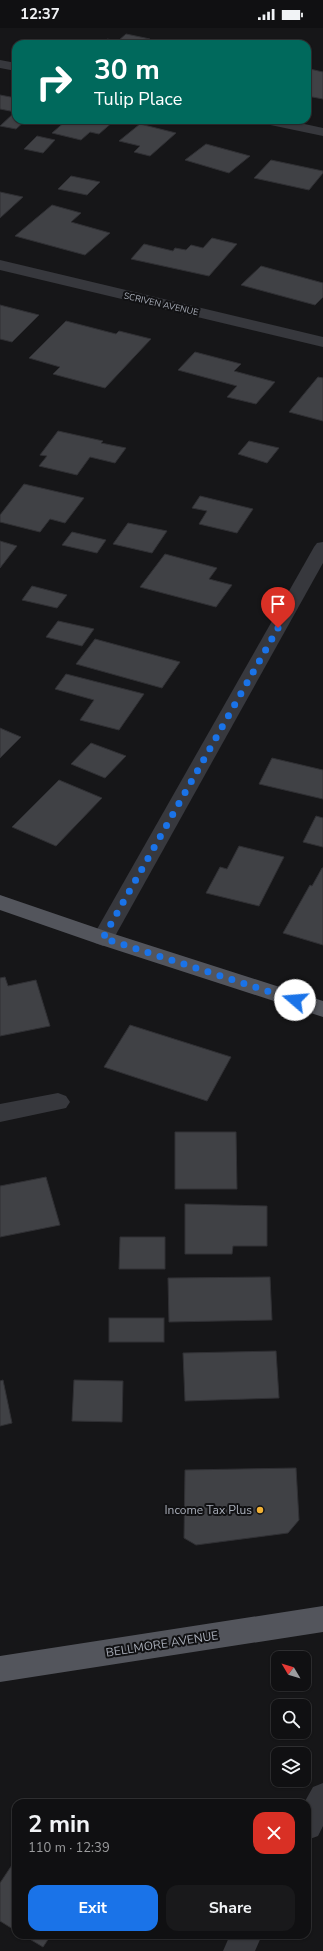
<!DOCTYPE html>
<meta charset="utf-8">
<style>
:root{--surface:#101012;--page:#19191b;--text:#f1f3f6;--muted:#9c9d9f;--line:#303032;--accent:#1a73e8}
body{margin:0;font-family:"Nunito Sans",sans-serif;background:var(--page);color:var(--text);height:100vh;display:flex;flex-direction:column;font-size:15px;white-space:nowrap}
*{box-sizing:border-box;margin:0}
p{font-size:13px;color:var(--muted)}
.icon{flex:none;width:22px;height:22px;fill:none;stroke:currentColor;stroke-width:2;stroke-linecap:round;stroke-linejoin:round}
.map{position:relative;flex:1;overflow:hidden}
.side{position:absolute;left:12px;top:1771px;width:299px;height:140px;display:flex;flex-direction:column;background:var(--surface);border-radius:12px;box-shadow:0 1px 3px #0004,0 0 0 1px var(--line)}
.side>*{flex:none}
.banner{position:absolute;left:12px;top:12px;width:299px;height:84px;border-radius:12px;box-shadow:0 1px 3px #0004,0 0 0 1px var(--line);background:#00695c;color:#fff;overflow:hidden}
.needle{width:26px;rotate:308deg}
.controls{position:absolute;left:271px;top:1623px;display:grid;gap:8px}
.controls a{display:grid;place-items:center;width:40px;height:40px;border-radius:8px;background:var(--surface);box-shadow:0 1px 3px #0004,0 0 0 1px var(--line);font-size:20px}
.pin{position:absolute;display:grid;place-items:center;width:34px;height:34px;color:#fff;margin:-41px -17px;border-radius:50% 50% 50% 0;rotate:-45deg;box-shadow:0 0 4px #0007}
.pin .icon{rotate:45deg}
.me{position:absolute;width:44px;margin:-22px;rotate:288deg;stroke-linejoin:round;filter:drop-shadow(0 0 3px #0008)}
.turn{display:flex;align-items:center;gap:14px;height:84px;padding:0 16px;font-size:18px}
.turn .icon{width:52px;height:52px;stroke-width:2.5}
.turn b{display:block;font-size:28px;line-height:34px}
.round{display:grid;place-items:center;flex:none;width:42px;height:42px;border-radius:12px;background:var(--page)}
.summary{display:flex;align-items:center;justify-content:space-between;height:68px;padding:0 16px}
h1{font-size:24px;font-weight:700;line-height:30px}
.cta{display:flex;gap:8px;margin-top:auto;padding:8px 16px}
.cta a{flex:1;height:46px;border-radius:12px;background:var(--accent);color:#fff;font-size:16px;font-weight:700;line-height:46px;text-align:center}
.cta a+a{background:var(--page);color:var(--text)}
.status{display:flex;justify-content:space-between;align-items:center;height:28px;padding:0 20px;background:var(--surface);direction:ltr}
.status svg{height:11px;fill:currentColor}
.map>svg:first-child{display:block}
</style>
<div class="status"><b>12:37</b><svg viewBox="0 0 49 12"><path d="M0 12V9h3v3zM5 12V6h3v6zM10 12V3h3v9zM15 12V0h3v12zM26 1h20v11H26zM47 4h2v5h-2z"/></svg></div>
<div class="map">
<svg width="323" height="1923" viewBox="0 0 323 1923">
<rect width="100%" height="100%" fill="#161618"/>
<!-- building -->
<g fill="#404145" stroke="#303034">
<path d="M 126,6 L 150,11 L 145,16 L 102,16 L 107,11 L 118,13 Z"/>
<path d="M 310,41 L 323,44 L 323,71 L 307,68 L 307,44 Z"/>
<path d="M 0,67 L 16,70 L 16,92 L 26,92 L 16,101 L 0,98 L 15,84 L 0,81 Z"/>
<path d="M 67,92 L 115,92 L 99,106 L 90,104 L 81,112 L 52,105 Z"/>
<path d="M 140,96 L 176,105 L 150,128 L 134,124 L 140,118 L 119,113 Z"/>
<path d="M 37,108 L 55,112 L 43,125 L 24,121 Z"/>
<path d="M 206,116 L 250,128 L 229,145 L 185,132 Z"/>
<path d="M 271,132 L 323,143 L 323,145 L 309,162 L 254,150 Z"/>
<path d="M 71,148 L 100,154 L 87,167 L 58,161 Z"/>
<path d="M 0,164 L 23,169 L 0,190 Z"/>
<path d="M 52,177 L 81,185 L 71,194 L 110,205 L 85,227 L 15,208 Z"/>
<path d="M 212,210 L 237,216 L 209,248 L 131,231 L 144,216 L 173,223 L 175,220 L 186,222 L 191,217 L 203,220 Z"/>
<path d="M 261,238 L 323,255 L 323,269 L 315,277 L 241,257 Z"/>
<path d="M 0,277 L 39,287 L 12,314 L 0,311 Z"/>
<path d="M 66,293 L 116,306 L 119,303 L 151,311 L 105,360 L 53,346 L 60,339 L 29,330 Z"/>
<path d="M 195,324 L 241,336 L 234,343 L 275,354 L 256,376 L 227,369 L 237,358 L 178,342 Z"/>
<path d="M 318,349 L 323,350 L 323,393 L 289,384 Z"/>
<path d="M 58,403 L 103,413 L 101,415 L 126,420 L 115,435 L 90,429 L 77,447 L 39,438 L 47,428 L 40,427 Z"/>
<path d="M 249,413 L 279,420 L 267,435 L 238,426 Z"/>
<path d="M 24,456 L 84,470 L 65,495 L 50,491 L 40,504 L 0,494 L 0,487 Z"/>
<path d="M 200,468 L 253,481 L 237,505 L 199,496 L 207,483 L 192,480 Z"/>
<path d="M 128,495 L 167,503 L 152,525 L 113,516 Z"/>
<path d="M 72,504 L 106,512 L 97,525 L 62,517 Z"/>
<path d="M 0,513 L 17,518 L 0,540 Z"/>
<path d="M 165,526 L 217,540 L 209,551 L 232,557 L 216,579 L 140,559 Z"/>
<path d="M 32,558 L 67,567 L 57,580 L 22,572 Z"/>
<path d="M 58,593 L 94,601 L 82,618 L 46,609 Z"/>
<path d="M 95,611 L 180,634 L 162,660 L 76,636 Z"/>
<path d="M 66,646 L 144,666 L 119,702 L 80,692 L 94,672 L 55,661 Z"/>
<path d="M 0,700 L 21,709 L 0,730 Z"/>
<path d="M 91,715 L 126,728 L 105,750 L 71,736 Z"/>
<path d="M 272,730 L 323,742 L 323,771 L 259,756 Z"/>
<path d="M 59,752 L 102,770 L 56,818 L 12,799 Z"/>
<path d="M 316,788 L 323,790 L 323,819 L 303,814 Z"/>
<path d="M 239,818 L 284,829 L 259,878 L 206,865 L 220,839 L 227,841 Z"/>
<path d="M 322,840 L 323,840 L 323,917 L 283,905 L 310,857 L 312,858 Z"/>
<path d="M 5,949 L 8,958 L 36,952 L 50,998 L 0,1008 L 0,950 Z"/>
<path d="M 130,997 L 231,1029 L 207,1073 L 104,1039 Z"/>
<path d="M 175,1104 L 236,1104 L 237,1161 L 175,1161 Z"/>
<path d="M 46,1149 L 60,1197 L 0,1209 L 0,1158 Z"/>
<path d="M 185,1176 L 267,1178 L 267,1218 L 233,1218 L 232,1226 L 185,1226 Z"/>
<path d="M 120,1209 L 165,1209 L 165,1241 L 119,1241 Z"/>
<path d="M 270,1249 L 272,1292 L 169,1294 L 168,1250 Z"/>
<rect x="109" y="1290" width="55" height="24"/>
<path d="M 276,1323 L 279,1370 L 185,1373 L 183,1325 Z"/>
<path d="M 3,1352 L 12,1395 L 0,1398 L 0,1353 Z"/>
<path d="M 74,1352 L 123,1353 L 122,1394 L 72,1393 Z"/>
<path d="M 296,1440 L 299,1492 L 288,1505 L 196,1517 L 184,1510 L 185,1442 Z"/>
<path d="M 16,1831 L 16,1903 L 0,1893 L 0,1855 Z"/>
<path d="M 23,1907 L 51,1907 L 43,1919 Z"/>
</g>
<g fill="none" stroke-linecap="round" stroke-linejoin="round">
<!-- minor -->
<g fill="#37383d" fill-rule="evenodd">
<path d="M 0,32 L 16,35 L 16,43 L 0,40 Z"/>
<path d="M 259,92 L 286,92 L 323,100 L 323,108 L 261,95 Z"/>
<path d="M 0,232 L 323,309 L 323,319 L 0,242 Z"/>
<path d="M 323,514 L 323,535 L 114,910 L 111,915 L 103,918 L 95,915 L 92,910 L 314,519 L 317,515 Z"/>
<path d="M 58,1065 L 66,1068 L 70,1074 L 66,1080 L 0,1094 L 0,1076 Z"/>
<path d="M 323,1755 L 323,1798 L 318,1808 L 307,1812 L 307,1775 L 304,1775 L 313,1759 Z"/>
<path d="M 230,1907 L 262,1907 L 255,1923 L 223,1923 Z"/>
</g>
<!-- major -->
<g fill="#53555c" fill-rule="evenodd">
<path d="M 0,867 L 111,905 L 323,973 L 323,989 L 95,915 L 0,882 Z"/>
<path d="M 323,1578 L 323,1604 L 0,1654 L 0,1628 Z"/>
</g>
</g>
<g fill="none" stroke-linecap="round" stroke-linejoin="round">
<!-- route -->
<path stroke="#1a73e8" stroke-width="7" stroke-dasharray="0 12.6" d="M 278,600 L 103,910 L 295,972"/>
</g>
<!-- markers -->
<circle fill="#f2b134" stroke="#111113" stroke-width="1.5" cx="260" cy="1482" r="4"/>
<g text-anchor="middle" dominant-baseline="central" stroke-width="4" stroke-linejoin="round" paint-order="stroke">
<!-- far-street labels -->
<g font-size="9" fill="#a8adb8" stroke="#111113">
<text transform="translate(161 276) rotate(13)">SCRIVEN AVENUE</text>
</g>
<!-- near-poi labels -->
<g font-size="12" fill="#a8adb8" stroke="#111113" text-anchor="end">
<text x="252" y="1482">Income Tax Plus</text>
</g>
<!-- near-street labels -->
<g font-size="12" fill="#a8adb8" stroke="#111113">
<text transform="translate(162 1616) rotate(-9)">BELLMORE AVENUE</text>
</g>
</g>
</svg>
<div class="controls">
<a><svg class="needle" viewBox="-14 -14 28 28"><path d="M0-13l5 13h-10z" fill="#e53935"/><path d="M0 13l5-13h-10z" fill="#9c9d9f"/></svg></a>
<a><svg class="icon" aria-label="search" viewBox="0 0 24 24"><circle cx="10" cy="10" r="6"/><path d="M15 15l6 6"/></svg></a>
<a><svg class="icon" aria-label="layers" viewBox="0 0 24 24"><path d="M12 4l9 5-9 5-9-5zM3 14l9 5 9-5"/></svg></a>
</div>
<div class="pin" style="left:278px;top:600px;background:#d93025"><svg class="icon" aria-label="arrive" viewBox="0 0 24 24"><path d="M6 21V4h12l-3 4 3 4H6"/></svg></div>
<svg class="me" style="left:295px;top:972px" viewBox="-20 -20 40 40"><circle r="19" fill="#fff"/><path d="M0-13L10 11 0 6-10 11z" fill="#1a73e8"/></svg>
<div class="banner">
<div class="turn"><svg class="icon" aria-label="right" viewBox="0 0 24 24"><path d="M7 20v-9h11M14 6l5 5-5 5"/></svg><div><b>30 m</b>Tulip Place</div></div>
</div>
<section class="side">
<div class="summary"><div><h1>2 min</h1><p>110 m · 12:39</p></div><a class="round" style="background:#d93025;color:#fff"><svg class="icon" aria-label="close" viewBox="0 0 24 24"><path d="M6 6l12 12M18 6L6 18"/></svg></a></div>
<div class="cta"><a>Exit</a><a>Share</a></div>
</section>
</div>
